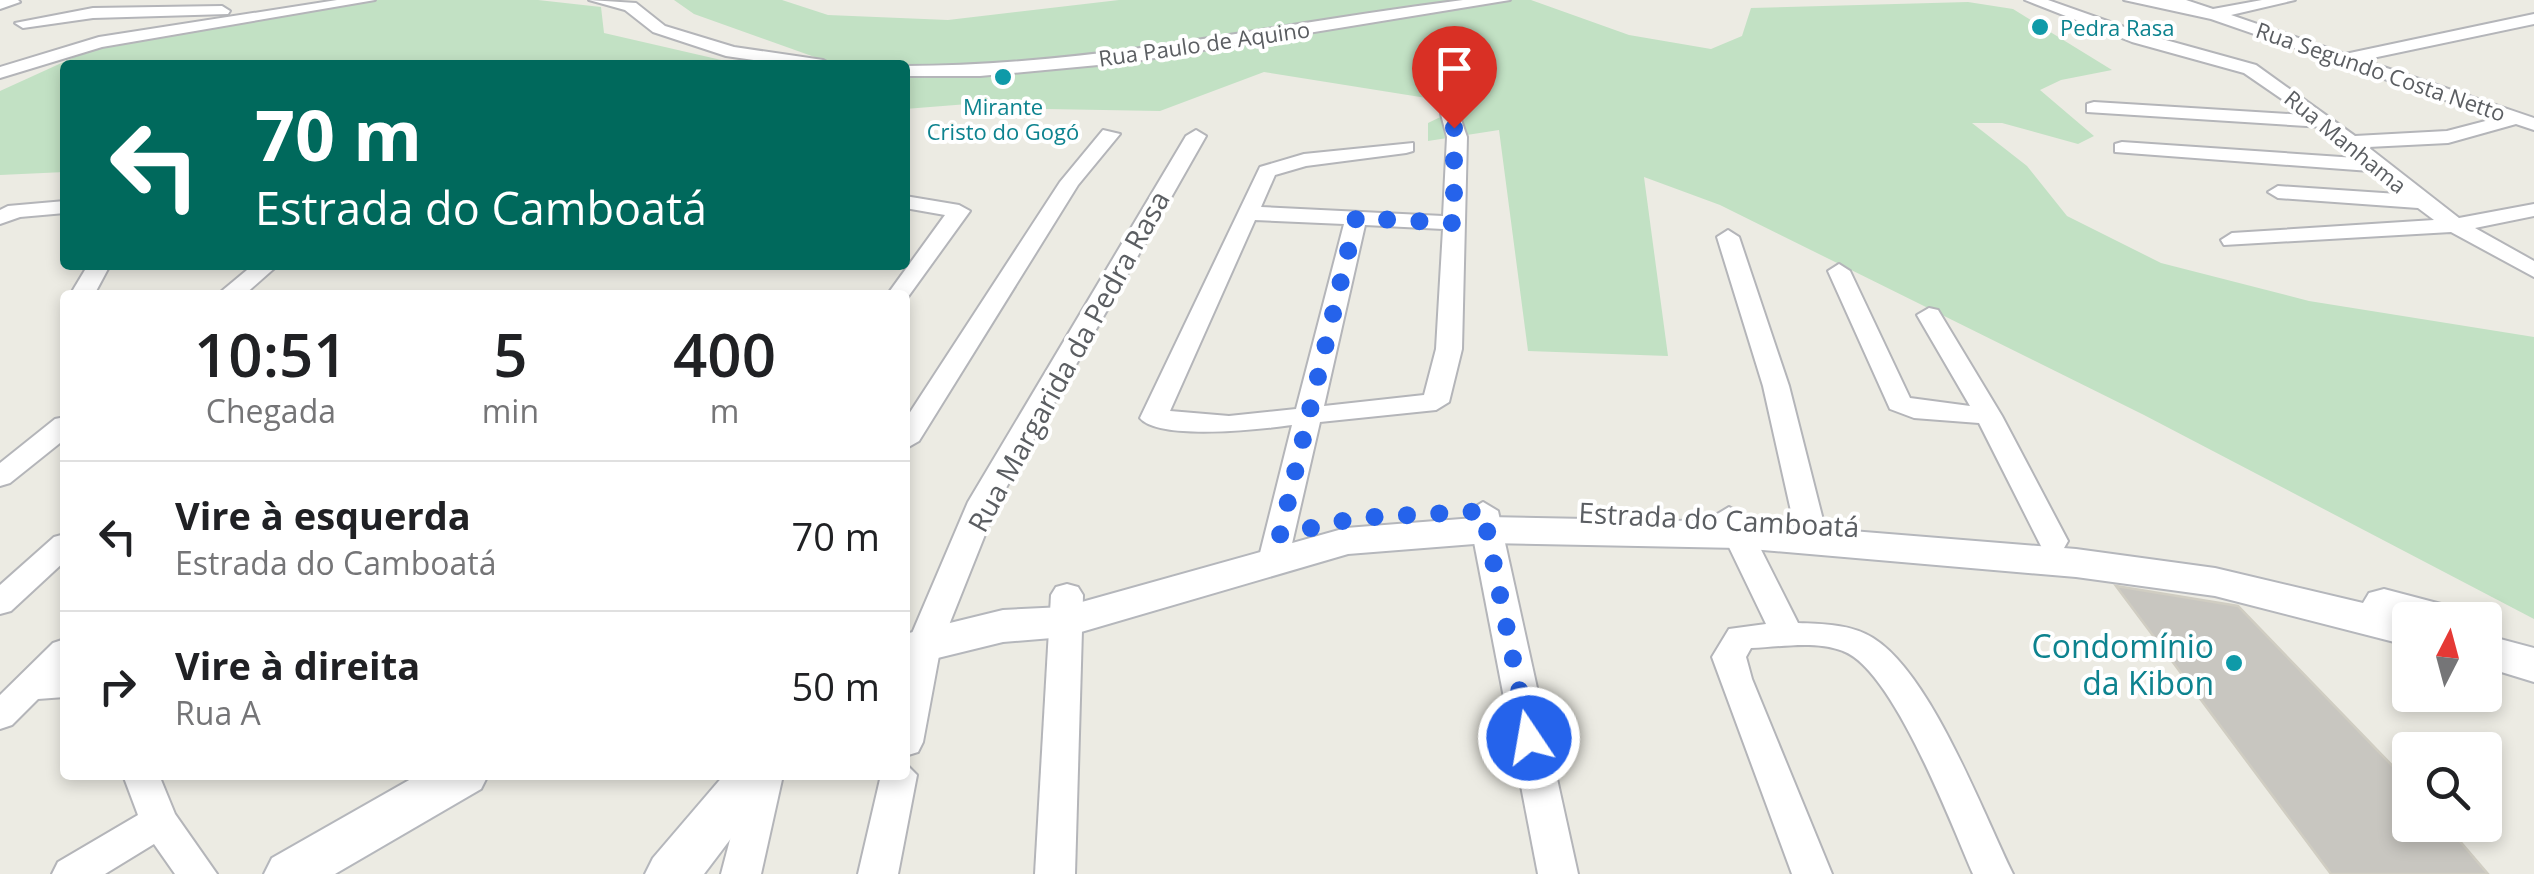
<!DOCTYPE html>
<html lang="pt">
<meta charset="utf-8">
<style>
:root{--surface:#fff;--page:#f2f2f2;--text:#202124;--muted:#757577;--line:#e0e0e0}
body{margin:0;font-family:"Open Sans",sans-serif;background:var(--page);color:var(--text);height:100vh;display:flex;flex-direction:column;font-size:38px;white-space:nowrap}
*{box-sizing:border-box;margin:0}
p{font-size:32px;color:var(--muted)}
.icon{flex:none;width:55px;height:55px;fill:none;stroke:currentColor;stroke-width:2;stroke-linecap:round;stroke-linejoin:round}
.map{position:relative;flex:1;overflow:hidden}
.details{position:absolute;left:60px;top:290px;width:850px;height:490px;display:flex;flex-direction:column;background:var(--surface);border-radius:10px;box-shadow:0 5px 15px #0003}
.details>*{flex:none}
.guide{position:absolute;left:60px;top:60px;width:850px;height:210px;border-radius:10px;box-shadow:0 5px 15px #0003;background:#00695c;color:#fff;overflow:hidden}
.needle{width:65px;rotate:6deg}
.tools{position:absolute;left:2392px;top:602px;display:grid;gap:20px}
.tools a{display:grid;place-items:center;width:110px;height:110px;border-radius:10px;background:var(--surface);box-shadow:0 5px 15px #0003;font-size:50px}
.pin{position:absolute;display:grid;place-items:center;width:85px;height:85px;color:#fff;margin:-102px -42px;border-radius:50% 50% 50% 0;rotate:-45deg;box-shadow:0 0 10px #0007}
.pin .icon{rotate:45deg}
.me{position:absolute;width:110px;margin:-55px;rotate:348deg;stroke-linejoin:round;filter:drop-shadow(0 0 8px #0008)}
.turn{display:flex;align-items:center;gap:35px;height:210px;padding:0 30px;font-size:45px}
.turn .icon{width:130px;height:130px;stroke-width:2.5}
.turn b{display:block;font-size:70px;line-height:85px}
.eta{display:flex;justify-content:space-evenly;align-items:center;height:170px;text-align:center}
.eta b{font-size:60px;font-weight:600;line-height:70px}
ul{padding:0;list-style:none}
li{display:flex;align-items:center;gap:30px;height:150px;padding:0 30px;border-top:2px solid var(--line)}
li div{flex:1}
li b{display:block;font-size:38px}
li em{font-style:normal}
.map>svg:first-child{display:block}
</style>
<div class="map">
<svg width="2534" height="874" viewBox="0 0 2534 874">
<rect width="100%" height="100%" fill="#ecebe3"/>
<!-- green -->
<g fill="#c2e1c4">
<path d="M 367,0 L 538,0 L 601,7 L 604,33 L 743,65 L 65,65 L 65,172 L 0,175 L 0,91 L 90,50 Z"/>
<path d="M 674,0 L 782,0 L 828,15 L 948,20 L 1119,0 L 1531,0 L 1629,35 L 1711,49 L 1742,36 L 1751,8 L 1968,2 L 2013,9 L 2112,70 L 2061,80 L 2040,90 L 2094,136 L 2078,144 L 2002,123 L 1972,123 L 2027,166 L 2067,216 L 2161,263 L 2309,301 L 2534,337 L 2534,619 L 2144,415 L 1720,205 L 1644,177 L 1668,356 L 1528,351 L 1499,130 L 1428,141 L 1428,123 L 1457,109 L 1439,100 L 1264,72 L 1160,111 L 1046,109 L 993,102 L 905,109 L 905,65 L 815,65 L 823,60 L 694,14 Z"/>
</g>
<!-- building -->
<path fill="#c8c6c0" stroke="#d0cdc2" stroke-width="2.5" d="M 2116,586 L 2238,606 L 2410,784 L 2410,825 L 2446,825 L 2488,874 L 2331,874 Z"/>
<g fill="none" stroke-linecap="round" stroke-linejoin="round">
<defs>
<g id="street">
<path d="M 0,0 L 18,0 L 20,2 L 0,9 Z"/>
<path d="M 337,0 L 375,0 L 102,47 L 0,78 L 0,67 L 99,37 Z"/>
<path d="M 589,0 L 636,3 L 665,26 L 734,47 L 823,60 L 832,65 L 787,65 L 726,56 L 653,32 L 625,10 Z"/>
<path d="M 1463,0 L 1510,0 L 1130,62 L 980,76 L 905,76 L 905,66 C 1095,66 1276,23 1463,0 Z"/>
<path d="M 2025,0 L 2048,0 L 2144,34 L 2256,65 L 2355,136 L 2447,131 L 2497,118 L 2211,19 L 2124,0 L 2186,0 L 2213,9 L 2262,0 L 2295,0 L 2231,15 L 2345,54 L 2534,14 L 2534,24 L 2363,60 L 2534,118 L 2534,130 L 2516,124 L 2448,143 L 2368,147 L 2459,218 L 2534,204 L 2534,216 L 2475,228 L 2534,261 L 2534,277 L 2451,232 L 2224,245 L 2221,240 L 2232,233 L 2434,220 L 2418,208 L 2278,198 L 2268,192 L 2278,186 L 2398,194 L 2370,171 L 2115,152 L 2115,144 L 2122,142 L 2356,158 L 2323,127 L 2087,112 L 2087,104 L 2094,102 L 2305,115 L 2244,73 L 2132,42 Z"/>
<path d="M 222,6 L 230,11 L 228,14 L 93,18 L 23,28 L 15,23 L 93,8 Z"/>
<path d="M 1450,108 L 1459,114 L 1467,137 L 1462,349 L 1449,402 L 1436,410 L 1320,422 L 1288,561 L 1284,568 L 1262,568 L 1258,561 L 1292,425 C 1262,429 1159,441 1140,418 L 1260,167 L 1304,154 L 1413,143 L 1413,151 L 1406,153 L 1306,166 L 1275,175 L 1261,207 L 1443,216 L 1447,137 L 1441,114 ZM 1255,220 L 1344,224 L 1296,409 L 1229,416 L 1170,411 ZM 1365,225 L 1443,229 L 1436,349 L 1424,395 L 1324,406 Z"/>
<path d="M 1103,130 L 1120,134 L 1078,185 L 919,441 L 905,449 L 905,420 L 1060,182 Z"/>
<path d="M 1196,130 L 1206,136 L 998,502 L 941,645 L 923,742 L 918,752 L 905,756 L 907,645 L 968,502 L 1186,136 Z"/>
<path d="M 905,196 L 959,205 L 970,211 L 905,301 L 905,295 L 887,295 L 945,215 L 905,208 Z"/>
<path d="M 65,201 L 65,213 L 20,217 L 0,224 L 0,210 L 8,206 Z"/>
<path d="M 1728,230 L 1739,237 L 1789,386 L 1823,520 L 1819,527 L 1808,529 L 1793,520 L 1763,386 L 1717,237 Z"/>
<path d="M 1839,264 L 1850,271 L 1910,398 L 1970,406 L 1917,315 L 1929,308 L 1938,310 L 2002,416 L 2068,541 L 2064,548 L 2042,548 L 1979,423 L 1914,418 L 1890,409 L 1828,271 Z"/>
<path d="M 88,265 L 110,265 L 94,295 L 70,295 Z"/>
<path d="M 253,265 L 278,265 L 244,295 L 217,295 Z"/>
<path d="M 65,417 L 65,439 L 10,483 L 0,486 L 0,463 L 55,419 Z"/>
<path d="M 1483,502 L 1498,511 L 1578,874 L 1538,874 L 1468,511 Z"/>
<path d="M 1729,507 L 1744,516 L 1798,623 C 1822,624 1852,624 1873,638 C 1931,674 1982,811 2013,874 L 1973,874 C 1951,824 1893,669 1843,651 C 1816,640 1779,647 1751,648 L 1746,657 L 1752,679 L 1832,874 L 1792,874 L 1712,657 L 1729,629 L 1766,624 L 1714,516 Z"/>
<path d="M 65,534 L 65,561 L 11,611 L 0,614 L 0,585 L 54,537 Z"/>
<path d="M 1067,584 L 1078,587 L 1083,595 L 1075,874 L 1035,874 L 1051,595 L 1056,587 Z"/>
<path d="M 65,639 L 65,697 L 38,699 L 12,725 L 0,729 L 0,695 L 53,643 Z"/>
<path d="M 905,763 L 917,775 L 898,874 L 858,874 L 881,775 L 905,775 Z"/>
<path d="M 123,775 L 159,775 L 175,814 L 217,874 L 175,874 L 154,844 L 105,874 L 52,874 L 58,862 L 138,815 Z"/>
<path d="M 747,775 L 783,775 L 761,874 L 721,874 Z"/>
</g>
<g id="secondary">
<path d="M 1487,517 L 1739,522 L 2076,549 L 2215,568 L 2363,603 L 2369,593 L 2384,589 L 2460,609 L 2466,620 L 2410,620 L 2410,646 L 2215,596 L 2076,577 L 1739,548 L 1487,543 L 1348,554 L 1064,637 L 1003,642 L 905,666 L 905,634 L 1003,610 L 1064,607 L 1346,528 Z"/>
<path d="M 2485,635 L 2534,648 L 2534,682 L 2485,667 Z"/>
<path d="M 418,775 L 488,775 L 481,789 L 335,874 L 264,874 L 272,858 Z"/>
<path d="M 724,775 L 779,775 L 704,874 L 645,874 L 653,858 Z"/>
</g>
</defs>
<!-- street casing -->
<use href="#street" stroke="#b4b5b9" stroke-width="4"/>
<!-- secondary casing -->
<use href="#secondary" stroke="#b5b7bc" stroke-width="4"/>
<!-- street -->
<use href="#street" fill="#fff" fill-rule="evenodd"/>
<!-- secondary -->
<use href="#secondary" fill="#fff" fill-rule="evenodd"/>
</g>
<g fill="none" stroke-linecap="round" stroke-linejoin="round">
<!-- route -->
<path stroke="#2563eb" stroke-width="18" stroke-dasharray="0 32.4" d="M 1454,128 L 1454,223 L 1356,218 L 1280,535 L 1356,518 L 1483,511 L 1529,738"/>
</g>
<!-- markers -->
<g fill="#0f9aa8" stroke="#fff" stroke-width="4">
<circle cx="2040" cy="27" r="10"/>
<circle cx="1003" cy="77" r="10"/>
<circle cx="2234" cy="663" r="10"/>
</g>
<g text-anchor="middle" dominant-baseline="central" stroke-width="8" stroke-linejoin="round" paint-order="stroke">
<!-- far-culture labels -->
<g font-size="22" fill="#0d838f" stroke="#fff" text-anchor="start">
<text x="2060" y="27">Pedra Rasa</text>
<text x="1003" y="106" text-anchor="middle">Mirante<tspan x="1003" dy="25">Cristo do Gogó</tspan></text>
</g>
<!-- far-street labels -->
<g font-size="22" fill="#5b5e62" stroke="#fff">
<text transform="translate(1204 43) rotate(-8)">Rua Paulo de Aquino</text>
<text transform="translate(2381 71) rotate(19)">Rua Segundo Costa Netto</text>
<text transform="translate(2346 141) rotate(39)">Rua Manhama</text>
</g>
<!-- street labels -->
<g font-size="28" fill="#5b5e62" stroke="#fff">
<text transform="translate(1068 361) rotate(-61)">Rua Margarida da Pedra Rasa</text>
<text transform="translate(1719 519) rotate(3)">Estrada do Camboatá</text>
</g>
<!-- near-culture labels -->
<g font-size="32" fill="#0d838f" stroke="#fff" text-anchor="end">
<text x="2214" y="645">Condomínio<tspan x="2214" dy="37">da Kibon</tspan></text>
</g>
</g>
</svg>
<div class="tools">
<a><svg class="needle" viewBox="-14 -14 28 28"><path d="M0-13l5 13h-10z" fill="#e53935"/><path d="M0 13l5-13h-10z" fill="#757577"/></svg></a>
<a><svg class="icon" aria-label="search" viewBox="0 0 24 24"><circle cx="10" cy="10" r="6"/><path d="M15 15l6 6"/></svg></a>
</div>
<div class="pin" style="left:1454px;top:128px;background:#d93025"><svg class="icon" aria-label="arrive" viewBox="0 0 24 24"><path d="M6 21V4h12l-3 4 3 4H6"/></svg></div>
<svg class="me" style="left:1529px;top:738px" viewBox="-20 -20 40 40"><circle r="17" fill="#2563eb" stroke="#fff" stroke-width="3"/><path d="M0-11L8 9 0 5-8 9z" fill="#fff"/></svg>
<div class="guide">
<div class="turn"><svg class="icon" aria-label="left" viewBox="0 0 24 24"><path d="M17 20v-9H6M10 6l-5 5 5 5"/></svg><div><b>70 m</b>Estrada do Camboatá</div></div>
</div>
<section class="details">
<div class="eta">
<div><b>10:51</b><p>Chegada</p></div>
<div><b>5</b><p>min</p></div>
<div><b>400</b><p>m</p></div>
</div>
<ul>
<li><svg class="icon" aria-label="left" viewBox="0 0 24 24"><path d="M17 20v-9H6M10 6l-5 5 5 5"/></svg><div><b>Vire à esquerda</b><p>Estrada do Camboatá</p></div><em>70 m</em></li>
<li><svg class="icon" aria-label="right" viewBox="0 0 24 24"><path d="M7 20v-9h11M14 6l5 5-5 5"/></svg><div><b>Vire à direita</b><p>Rua A</p></div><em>50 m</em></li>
</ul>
</section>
</div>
